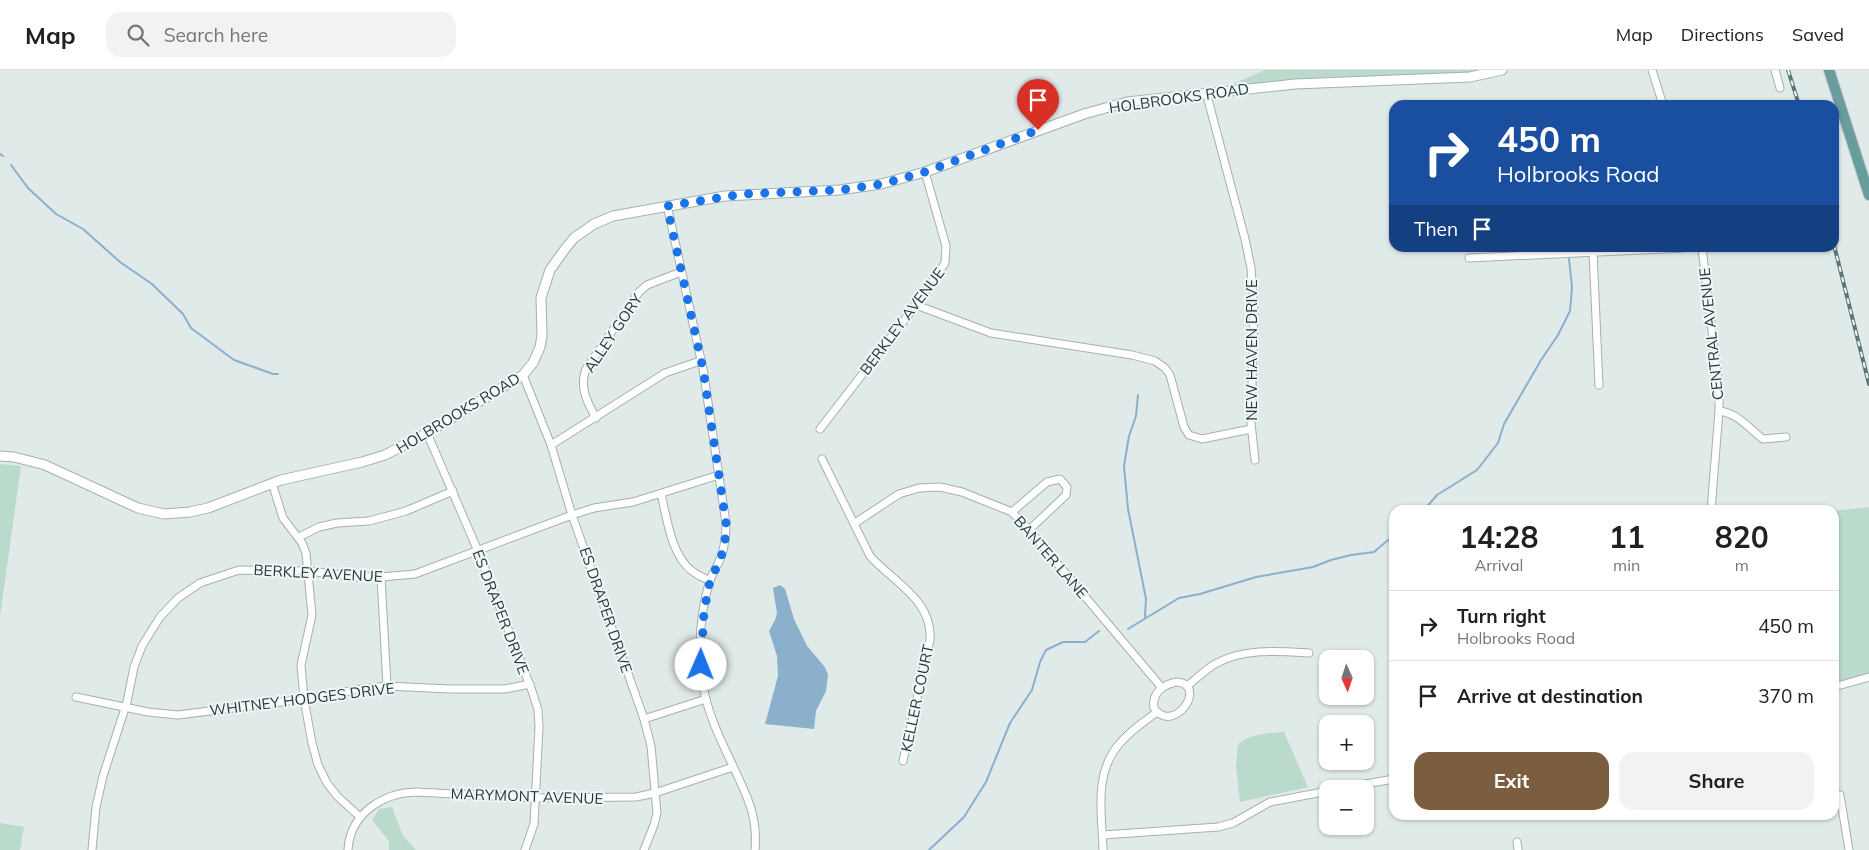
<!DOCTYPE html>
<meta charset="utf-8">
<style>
:root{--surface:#fff;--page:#f2f2f2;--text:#202124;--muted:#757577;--line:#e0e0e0;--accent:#7a5e3f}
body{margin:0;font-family:Mulish,sans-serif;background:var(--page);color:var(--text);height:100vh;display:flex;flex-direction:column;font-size:19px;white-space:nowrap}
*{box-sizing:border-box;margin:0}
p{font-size:16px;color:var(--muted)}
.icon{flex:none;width:28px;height:28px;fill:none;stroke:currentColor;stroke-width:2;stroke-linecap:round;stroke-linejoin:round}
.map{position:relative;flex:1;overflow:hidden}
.details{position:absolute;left:1389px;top:435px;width:450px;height:315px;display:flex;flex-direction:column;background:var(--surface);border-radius:15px;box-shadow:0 1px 4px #0004}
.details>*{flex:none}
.hud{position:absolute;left:1389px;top:30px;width:450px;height:152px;border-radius:15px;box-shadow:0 1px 4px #0004;background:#1a4fa0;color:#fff;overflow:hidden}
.needle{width:32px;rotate:177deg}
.buttons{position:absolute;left:1319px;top:580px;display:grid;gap:10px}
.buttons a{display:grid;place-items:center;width:55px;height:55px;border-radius:10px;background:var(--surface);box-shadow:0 1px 4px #0004;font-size:25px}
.pin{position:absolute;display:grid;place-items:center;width:42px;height:42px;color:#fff;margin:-51px -21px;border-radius:50% 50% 50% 0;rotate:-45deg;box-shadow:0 0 5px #0007}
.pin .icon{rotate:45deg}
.me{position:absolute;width:55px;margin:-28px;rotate:1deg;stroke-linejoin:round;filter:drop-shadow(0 0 4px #0008)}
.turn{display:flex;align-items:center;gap:18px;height:105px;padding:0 25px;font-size:22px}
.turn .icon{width:65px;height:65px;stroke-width:2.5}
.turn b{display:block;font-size:35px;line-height:42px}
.then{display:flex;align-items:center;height:48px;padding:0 25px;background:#0003;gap:10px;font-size:19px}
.eta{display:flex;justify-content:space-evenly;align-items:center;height:85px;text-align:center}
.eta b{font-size:30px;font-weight:700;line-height:35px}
.action{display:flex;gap:10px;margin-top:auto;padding:10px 25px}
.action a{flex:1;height:58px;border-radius:15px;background:var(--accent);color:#fff;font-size:20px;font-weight:700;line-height:58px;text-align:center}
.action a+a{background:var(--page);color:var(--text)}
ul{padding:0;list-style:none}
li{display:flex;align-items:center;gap:15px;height:70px;padding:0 25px;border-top:1px solid var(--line)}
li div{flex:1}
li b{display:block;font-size:19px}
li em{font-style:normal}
header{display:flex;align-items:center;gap:30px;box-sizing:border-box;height:70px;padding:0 25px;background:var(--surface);border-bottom:1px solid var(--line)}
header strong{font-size:24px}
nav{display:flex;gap:28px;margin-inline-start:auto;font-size:18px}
.search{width:350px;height:45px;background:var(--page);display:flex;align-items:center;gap:12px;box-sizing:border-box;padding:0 18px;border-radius:15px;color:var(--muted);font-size:19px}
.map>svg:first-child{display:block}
</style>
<header>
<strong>Map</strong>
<div class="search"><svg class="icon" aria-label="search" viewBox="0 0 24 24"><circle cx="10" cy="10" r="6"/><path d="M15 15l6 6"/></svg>Search here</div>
<nav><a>Map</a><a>Directions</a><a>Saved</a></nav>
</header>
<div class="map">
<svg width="1869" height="780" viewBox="0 0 1869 780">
<rect width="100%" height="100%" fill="#e0eae9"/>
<!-- green -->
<g fill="#badacc">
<path d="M 1265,0 L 1484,0 L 1448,4 L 1330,7 L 1231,15 Z"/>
<path d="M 0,394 L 21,396 L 0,546 Z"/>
<path d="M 1869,437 L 1869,604 L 1834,612 L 1834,441 Z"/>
<path d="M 1284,662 L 1308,717 L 1240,732 L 1236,697 L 1238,674 C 1252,664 1267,663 1284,662 Z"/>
<path d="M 392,737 L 403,766 L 416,780 L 389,780 L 389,771 L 372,750 L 379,739 Z"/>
<path d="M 0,753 L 24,757 L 20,780 L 0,780 Z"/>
</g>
<!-- water -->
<path fill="#8bb0cc" d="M 780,515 L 785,519 L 794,549 L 807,576 L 824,596 L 828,604 L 826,621 L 816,641 L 814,659 L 765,654 L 778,606 L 777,586 L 769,561 L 775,550 L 777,543 L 773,518 Z"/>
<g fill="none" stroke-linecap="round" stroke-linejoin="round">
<!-- stream -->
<g stroke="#8bb0cc" stroke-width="2">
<path d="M 0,84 L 3,86"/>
<path d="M 11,95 L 28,118 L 56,144 L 83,159 L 120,192 L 152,214 L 183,244 L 191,258 L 234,290 L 273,304 L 278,304"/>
<path d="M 1138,325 L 1136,346 L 1129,366 L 1124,396 L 1128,439 L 1146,529 L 1145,547"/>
<path d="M 1424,440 L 1437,425 L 1477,400 L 1498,373 L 1504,354 L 1541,290 L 1558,265 L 1570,241 L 1572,217 L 1569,189"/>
<path d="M 1128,559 L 1179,528 L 1200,524 L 1256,507 L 1313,497 L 1331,490 L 1351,485 L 1374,482 L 1394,465"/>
<path d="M 929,780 L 964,747 L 986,712 L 1010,653 L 1032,620 L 1040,592 L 1046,580 L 1063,572 L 1085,572 L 1099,561"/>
</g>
<defs>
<g id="minor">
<path d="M 1652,0 L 1663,35"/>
<path d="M 1775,0 L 1780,18"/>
<path d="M 1206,22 L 1245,169 L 1251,198 L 1254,241 L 1251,353 L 1255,390"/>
<path d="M 667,135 L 703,299 L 726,453 C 726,465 725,476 721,487 C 718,495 712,503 710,511 C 700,541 698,579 702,610 C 706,640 720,669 733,696 C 747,726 758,746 755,780"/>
<path d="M 1702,178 L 1719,318 L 1719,341 L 1711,440"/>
<path d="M 1593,182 L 1599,315"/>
<path d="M 1469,188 L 1684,178"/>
<path d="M 916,235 L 991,263 L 1132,285 L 1155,291 L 1165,298 L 1170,305 L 1184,357 L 1189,365 L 1202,369 L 1251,359"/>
<path d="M 523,305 L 551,375 L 572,445 L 644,649 L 651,676 L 657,743 L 654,755 L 644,780"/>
<path d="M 1719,341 C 1738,343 1748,358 1763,369 L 1786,367"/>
<path d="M 596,348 C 587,332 579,317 586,299 L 639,222 L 647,215 L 681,202"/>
<path d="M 820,359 L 916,235 L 945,193 L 946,176 L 925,102"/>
<path d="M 427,363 L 478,481 L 532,621 L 538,640 L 539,657 L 534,754 L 525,780"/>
<path d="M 551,375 L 665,303 L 700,291"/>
<path d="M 822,389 L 870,486 C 893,512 933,530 930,570 L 903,691"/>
<path d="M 272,413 L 283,448 L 302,473 L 306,483 L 312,545 L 301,595 L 304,629 L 312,673 L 318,695 L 327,713 L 337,726 L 360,747"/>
<path d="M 661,424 C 667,448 671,485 692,501 C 697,505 704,508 710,511"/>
<path d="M 1012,442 L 1047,412 L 1060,409 L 1067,417 L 1066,425 L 1029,460"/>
<path d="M 855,453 L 899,424 L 919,418 L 940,417 L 962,422 L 1012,442 L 1029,460 L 1162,618"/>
<path d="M 299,467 L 319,457 L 337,453 L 369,451 L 406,441 L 453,421"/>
<path d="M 381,507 L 387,616"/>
<path d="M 1177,612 C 1209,615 1173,666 1154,638 C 1151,623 1164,614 1177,612 Z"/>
<path d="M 1187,616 C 1196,609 1205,600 1215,594 C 1243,578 1278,581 1309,583"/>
<path d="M 1834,617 L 1869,607"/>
<path d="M 76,627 L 148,642 L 178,645 L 304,629 L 355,620 L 387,616 L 449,619 L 505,619 L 530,614"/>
<path d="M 644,649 L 706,629"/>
<path d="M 1337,719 L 1394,709"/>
<path d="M 1840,725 L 1849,780"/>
<path d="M 1103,765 L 1218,757 L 1233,753 L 1270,732 L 1328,721"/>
<path d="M 1517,772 L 1518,780"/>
<path d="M 92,780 L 96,737 L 103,706 L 127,632 L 134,597 L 142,576 L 160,547 L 178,528 L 200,513 L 239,500 L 308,501 L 357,507 L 381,507 L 415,504 L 572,445 L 594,438 L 633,432 L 719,405"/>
<path d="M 348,780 C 350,744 382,723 416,722 L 535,728 L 636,727 L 655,723 L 733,697"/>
<path d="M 1103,780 C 1102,743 1093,702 1121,672 C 1131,660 1145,651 1157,642"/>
</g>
<path id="tertiary" d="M 0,386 L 14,387 L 45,395 L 138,438 L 164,444 L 190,442 L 208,438 L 281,410 L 362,392 L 385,385 L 427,363 L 523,305 L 533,293 L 540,277 L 542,266 L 541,228 L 550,200 L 565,179 L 574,168 L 594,154 L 613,146 L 725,126 L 839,120 L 881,114 L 925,102 L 1084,44 L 1127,32 L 1295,14 L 1470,7 L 1502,0"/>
<path id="primary" d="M 1829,0 L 1869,125"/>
</defs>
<!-- minor casing -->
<use href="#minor" stroke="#a3b1b1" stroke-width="9"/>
<!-- tertiary casing -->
<use href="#tertiary" stroke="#a3b1b1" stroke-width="11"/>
<!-- primary casing -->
<use href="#primary" stroke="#bdc4c4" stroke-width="12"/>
<!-- minor -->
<use href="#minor" stroke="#fff" stroke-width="7"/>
<!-- tertiary -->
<use href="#tertiary" stroke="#fff" stroke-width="9"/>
<!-- primary -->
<use href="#primary" stroke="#689c9d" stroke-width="10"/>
<defs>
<g id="rail">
<path d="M 1788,0 L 1799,35"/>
<path d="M 1834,175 L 1869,314"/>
</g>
</defs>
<!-- rail casing -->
<use href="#rail" stroke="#5c7575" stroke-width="4"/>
<!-- rail -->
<use href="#rail" stroke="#f1f7f6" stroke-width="2" stroke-dasharray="5.5" stroke-linecap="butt"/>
</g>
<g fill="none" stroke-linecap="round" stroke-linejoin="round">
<!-- route -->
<path stroke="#1a73e8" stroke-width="9" stroke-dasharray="0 16.2" d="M 701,595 L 704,541 L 710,511 L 721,488 L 725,471 L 726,453 L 703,299 L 667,136 L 743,124 L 840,120 L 882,114 L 925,102 L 1038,60"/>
</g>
<g text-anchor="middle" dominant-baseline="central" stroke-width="4" stroke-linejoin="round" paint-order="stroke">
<!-- street labels -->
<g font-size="15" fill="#22393a" stroke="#f1f7f6">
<text transform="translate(1179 28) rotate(-8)">HOLBROOKS ROAD</text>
<text transform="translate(902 251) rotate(-53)">BERKLEY AVENUE</text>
<text transform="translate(613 263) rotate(-56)">ALLEY GORY</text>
<text transform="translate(1711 264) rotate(-96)">CENTRAL AVENUE</text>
<text transform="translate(1251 280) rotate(-90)">NEW HAVEN DRIVE</text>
<text transform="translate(458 343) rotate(-31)">HOLBROOKS ROAD</text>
<text transform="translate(1051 487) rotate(49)">BANTER LANE</text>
<text transform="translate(318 503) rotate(3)">BERKLEY AVENUE</text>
<text transform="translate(606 540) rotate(71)">ES DRAPER DRIVE</text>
<text transform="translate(501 542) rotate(69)">ES DRAPER DRIVE</text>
<text transform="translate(917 628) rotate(-78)">KELLER COURT</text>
<text transform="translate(302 629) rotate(-7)">WHITNEY HODGES DRIVE</text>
<text transform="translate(527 726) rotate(2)">MARYMONT AVENUE</text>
</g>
</g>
</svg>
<div class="buttons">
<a><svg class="needle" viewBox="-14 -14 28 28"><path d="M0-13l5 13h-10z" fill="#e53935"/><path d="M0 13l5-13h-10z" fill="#757577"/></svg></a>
<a>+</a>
<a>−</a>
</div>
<div class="pin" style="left:1038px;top:60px;background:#d93025"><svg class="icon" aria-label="arrive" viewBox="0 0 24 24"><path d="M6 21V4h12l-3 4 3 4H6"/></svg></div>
<svg class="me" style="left:701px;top:595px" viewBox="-20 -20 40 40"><circle r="19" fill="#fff"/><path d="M0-13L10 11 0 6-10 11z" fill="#1a73e8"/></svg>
<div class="hud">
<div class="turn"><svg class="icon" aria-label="right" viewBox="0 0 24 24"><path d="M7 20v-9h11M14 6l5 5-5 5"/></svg><div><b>450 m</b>Holbrooks Road</div></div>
<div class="then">Then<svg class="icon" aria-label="arrive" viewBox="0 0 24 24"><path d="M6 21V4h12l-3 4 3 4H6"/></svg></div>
</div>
<section class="details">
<div class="eta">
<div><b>14:28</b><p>Arrival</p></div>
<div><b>11</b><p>min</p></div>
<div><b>820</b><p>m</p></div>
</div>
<ul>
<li><svg class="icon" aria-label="right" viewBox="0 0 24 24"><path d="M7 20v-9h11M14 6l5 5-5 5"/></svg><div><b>Turn right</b><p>Holbrooks Road</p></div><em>450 m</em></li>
<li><svg class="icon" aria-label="arrive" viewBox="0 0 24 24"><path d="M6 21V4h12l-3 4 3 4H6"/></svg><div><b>Arrive at destination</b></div><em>370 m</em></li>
</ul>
<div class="action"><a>Exit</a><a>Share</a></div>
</section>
</div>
